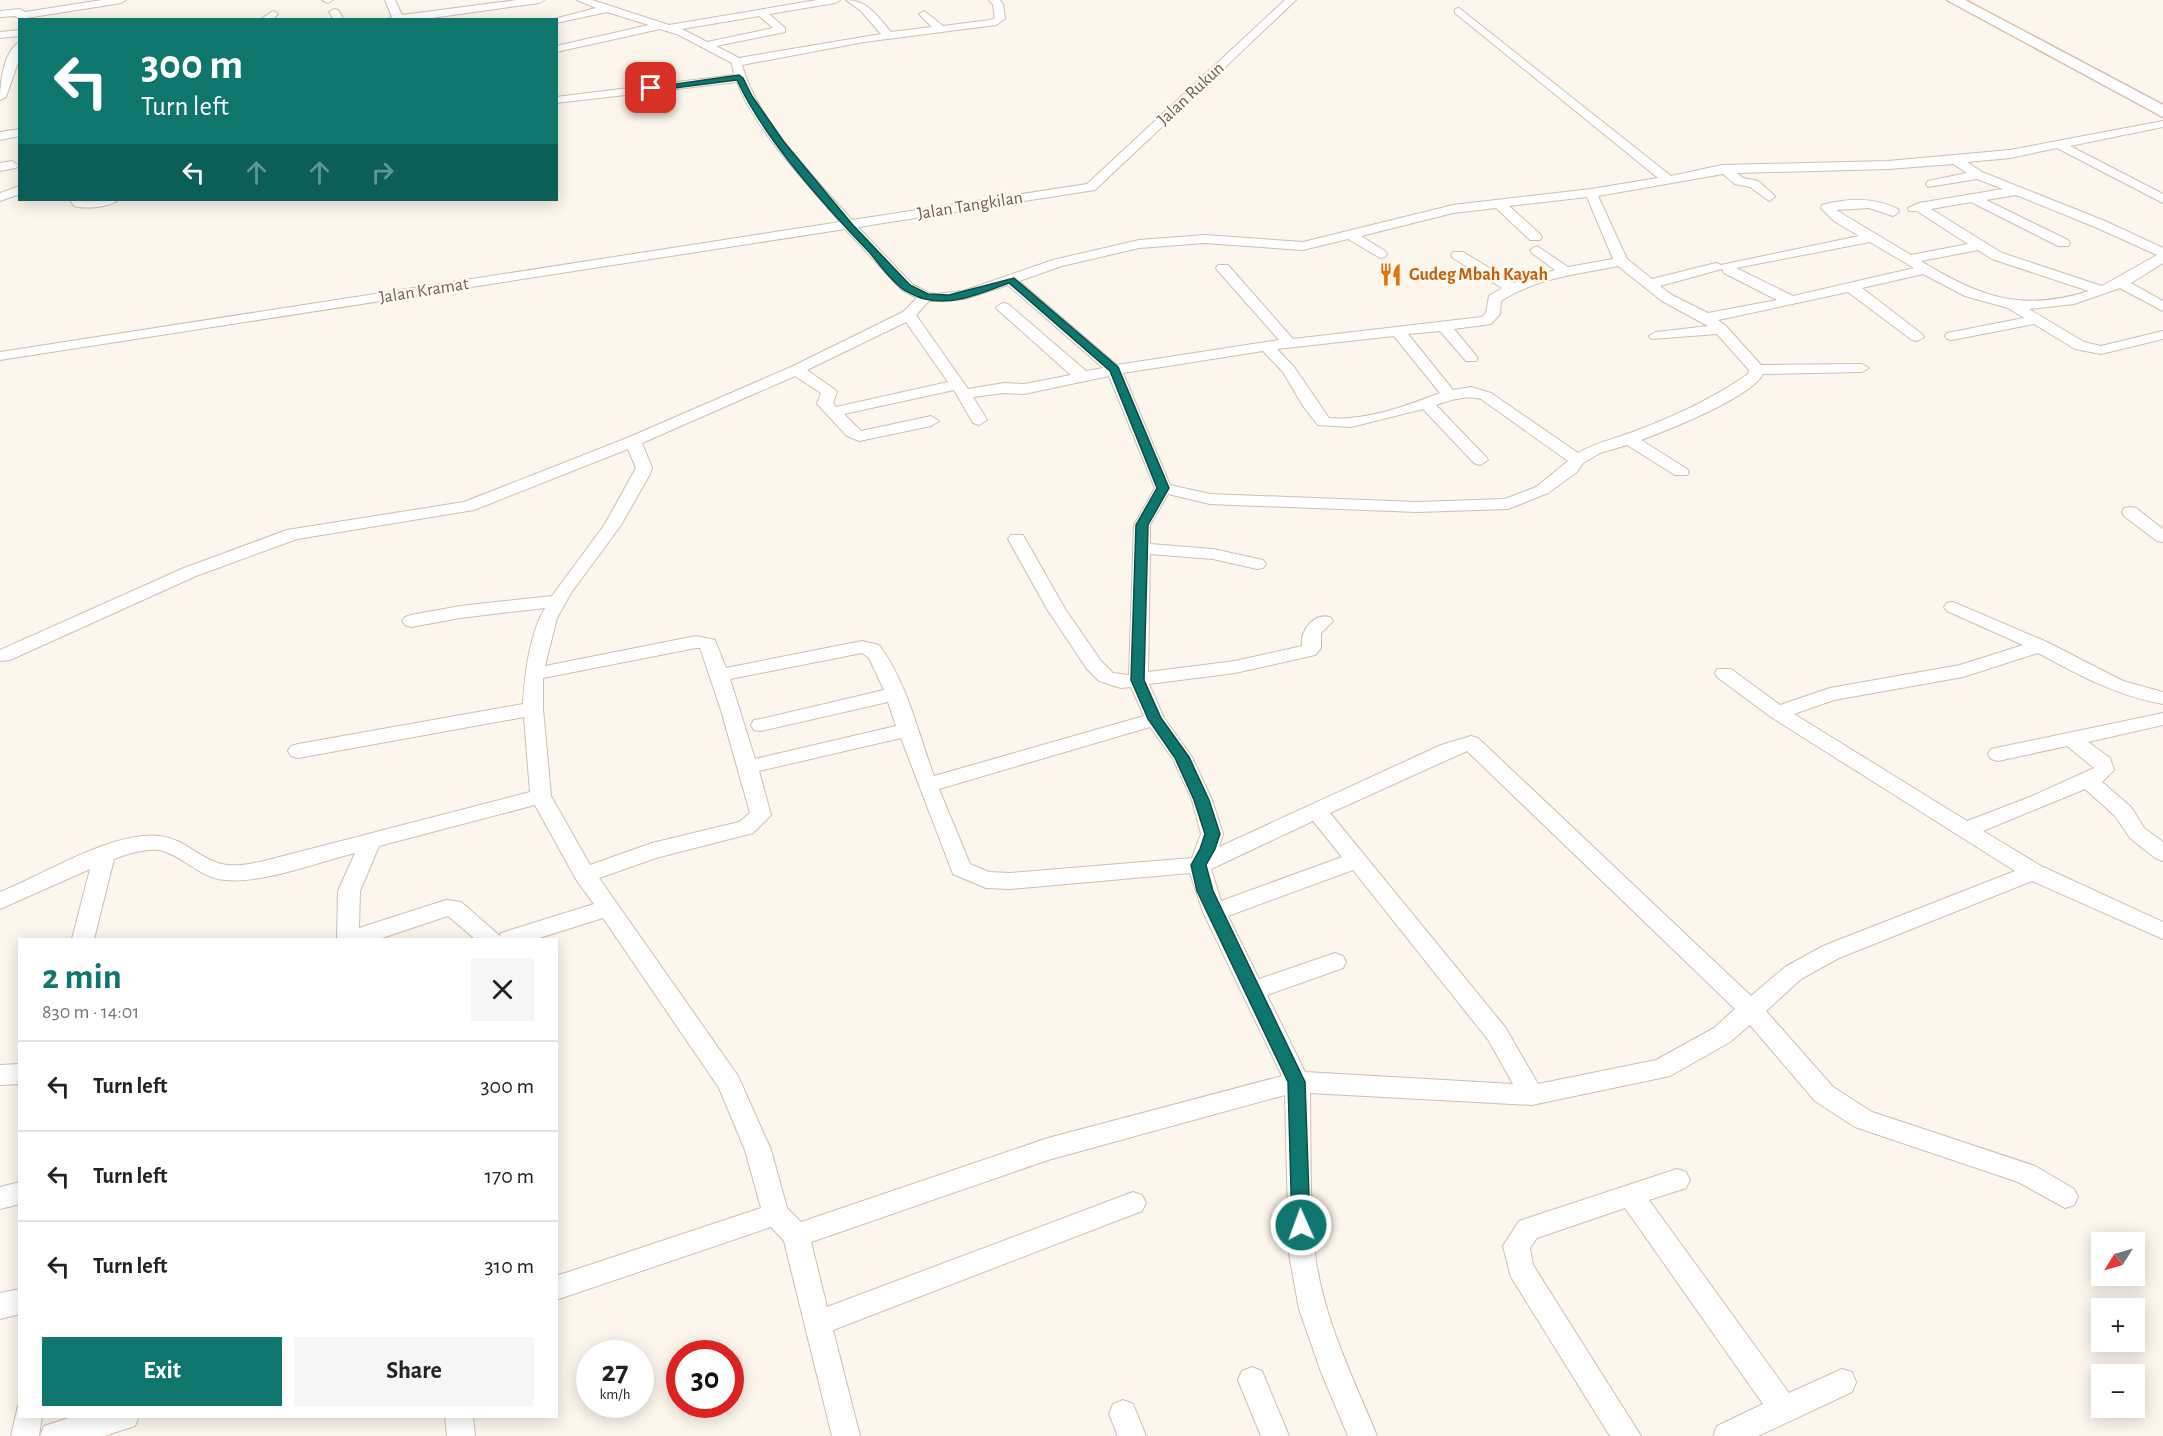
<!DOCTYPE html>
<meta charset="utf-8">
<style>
:root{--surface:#fff;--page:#f6f6f6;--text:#222;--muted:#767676;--line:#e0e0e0;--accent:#0f766e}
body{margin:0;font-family:"Alegreya Sans",sans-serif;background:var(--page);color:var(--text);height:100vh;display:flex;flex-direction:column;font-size:22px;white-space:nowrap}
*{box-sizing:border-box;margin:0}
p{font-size:20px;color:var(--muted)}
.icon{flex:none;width:33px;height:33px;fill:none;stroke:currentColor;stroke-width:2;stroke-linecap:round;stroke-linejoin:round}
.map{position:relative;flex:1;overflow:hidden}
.sheet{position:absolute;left:18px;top:938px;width:540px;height:480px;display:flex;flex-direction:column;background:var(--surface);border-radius:0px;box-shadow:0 3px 15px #0003}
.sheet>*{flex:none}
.banner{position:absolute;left:18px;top:18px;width:540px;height:183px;border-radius:0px;box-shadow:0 3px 15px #0003;background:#0f766e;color:#fff;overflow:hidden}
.needle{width:39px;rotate:233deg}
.fabs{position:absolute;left:2091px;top:1232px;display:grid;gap:12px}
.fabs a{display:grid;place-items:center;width:54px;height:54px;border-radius:0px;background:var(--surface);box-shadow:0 3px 15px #0003;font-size:30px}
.speed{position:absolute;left:576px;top:1340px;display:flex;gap:12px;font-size:30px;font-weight:700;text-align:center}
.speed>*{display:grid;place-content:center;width:78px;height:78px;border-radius:50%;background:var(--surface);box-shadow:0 3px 15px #0003;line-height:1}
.speed small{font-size:15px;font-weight:400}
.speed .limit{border:9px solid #d22;background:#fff;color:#111}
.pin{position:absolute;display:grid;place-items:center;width:51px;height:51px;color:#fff;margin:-26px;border-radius:12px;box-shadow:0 3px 9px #0006}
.me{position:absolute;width:66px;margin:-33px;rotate:358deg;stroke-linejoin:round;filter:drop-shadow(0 0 4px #0008)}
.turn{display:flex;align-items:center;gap:21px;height:126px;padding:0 24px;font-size:27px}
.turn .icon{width:78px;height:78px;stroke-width:2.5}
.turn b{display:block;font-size:42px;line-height:51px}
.lanes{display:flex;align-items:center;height:57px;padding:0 24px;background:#0003;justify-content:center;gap:30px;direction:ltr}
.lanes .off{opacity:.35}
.round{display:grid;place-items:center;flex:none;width:63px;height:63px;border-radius:0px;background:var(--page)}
.headline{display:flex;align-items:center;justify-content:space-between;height:102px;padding:0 24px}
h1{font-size:36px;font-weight:700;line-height:45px;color:var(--accent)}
.action{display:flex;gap:12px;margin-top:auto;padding:12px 24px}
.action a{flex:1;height:69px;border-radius:0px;background:var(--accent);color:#fff;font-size:24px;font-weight:700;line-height:69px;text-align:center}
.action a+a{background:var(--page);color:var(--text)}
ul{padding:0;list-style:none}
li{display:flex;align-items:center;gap:18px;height:90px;padding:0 24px;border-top:2px solid var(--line)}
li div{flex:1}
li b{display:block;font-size:22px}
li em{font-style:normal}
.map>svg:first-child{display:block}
</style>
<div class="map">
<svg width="2163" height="1436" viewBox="0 0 2163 1436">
<rect width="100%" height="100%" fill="#fdf6ec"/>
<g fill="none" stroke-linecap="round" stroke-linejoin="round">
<defs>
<g id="street">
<path d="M 102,0 L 126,0 L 121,3 L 20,19 L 15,16 L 0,17 L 0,11 L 20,9 L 25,12 Z"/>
<path d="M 322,0 L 333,0 L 328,3 Z"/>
<path d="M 385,0 L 395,0 L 402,15 L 517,0 L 544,0 L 539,3 L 417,20 L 386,20 L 392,17 Z"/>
<path d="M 577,0 L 592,0 L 669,25 L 817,0 L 840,0 L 835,3 L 769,14 L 785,28 L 785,32 L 716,46 L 739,58 L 881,34 L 861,11 L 846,0 C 868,0 878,17 891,32 L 932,27 L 919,14 L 924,11 L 943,26 L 990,20 L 995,18 L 993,5 L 989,0 L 1000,0 L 1003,4 L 1005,19 L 996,25 L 864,42 L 742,65 C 759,124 812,174 852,220 L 1087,184 L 1285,0 L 1296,0 L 1095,190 L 858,227 L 912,284 L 929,293 L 937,294 L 963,291 L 1053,260 L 1139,240 L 1205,235 L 1303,242 L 1453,205 L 1591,189 L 1658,178 L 1455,13 L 1455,9 L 1459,8 L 1671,176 L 1722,165 L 1888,161 L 2010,150 L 2163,121 L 2163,127 L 2070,146 L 2163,194 L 2163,203 L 2057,148 L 2010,158 L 1967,162 L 1982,172 L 2105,221 L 2163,248 L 2163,263 L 2131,283 L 2163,301 L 2163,311 L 2120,288 L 2074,304 L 2029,309 L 2084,342 L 2101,346 L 2163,331 L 2163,339 L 2101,354 L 2075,349 L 2034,324 L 1952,340 L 1947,339 L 1945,336 L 1947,333 L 2024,318 L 2008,308 L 1965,296 L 1923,274 L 1862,288 L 1922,334 L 1924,337 L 1917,341 L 1912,340 L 1848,292 L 1718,320 L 1726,326 L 1761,365 L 1862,364 L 1869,368 L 1862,372 L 1763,374 C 1750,398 1668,430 1641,440 L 1687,469 L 1689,472 L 1687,475 L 1675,475 L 1627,445 L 1600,453 L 1583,463 L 1577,472 L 1548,493 L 1508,509 L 1417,512 L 1210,504 L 1168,494 L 1150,525 L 1150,544 L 1213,549 L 1263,560 L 1266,564 L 1263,568 L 1257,569 L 1213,559 L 1150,554 L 1148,672 L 1235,661 L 1302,646 C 1300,631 1313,613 1330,617 L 1333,621 L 1321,633 L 1321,648 L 1315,655 L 1235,673 L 1149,684 L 1164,718 L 1192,757 L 1212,800 L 1223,834 L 1219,847 L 1441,745 L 1471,736 L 1478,738 L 1751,996 L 1785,967 L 1823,946 L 2015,871 L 1771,717 L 1717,677 L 1715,673 L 1717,669 L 1731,669 L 1780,705 L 1830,688 L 1960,665 L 2023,645 L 1947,611 L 1944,607 L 1947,603 L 1953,602 L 2047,642 L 2123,681 L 2163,692 L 2163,704 C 2117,696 2079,675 2038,653 L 1963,677 L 1834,700 L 1794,714 L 1967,821 L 2030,797 L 2094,768 L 2067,746 L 1998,761 L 1991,759 L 1988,754 L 1991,749 L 2163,713 L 2163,725 L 2088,742 L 2110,758 L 2114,770 L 2102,782 L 2131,807 L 2144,828 L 2163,842 L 2163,861 L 2155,858 L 2130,838 L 2115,816 L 2085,789 L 1983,831 L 2041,866 L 2163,922 L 2163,939 L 2032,881 L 1839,958 L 1801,979 L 1766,1011 L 1833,1087 L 1872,1112 L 2035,1166 L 2074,1189 L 2078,1197 L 2074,1205 L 2065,1208 L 2018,1182 L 1855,1127 L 1815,1101 L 1750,1025 L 1730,1042 L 1670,1076 L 1532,1105 L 1310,1093 C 1311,1144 1309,1203 1315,1254 C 1323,1318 1353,1377 1377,1436 L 1348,1436 L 1321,1372 L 1299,1309 L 1289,1254 L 1285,1095 L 1048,1160 L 811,1242 L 827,1307 L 1133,1192 L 1142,1195 L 1146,1203 L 1142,1211 L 833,1330 L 860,1436 L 832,1436 L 784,1241 L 771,1227 L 556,1300 L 556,1276 L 761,1208 L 745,1150 L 719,1088 L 603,918 L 536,939 L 475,939 L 448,916 L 379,939 L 337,939 L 338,891 L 355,853 C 318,862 262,884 225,880 C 200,878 186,858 163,851 C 148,847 128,854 114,859 L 94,939 L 72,939 L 90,869 L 0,909 L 0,892 C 43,875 114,830 160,836 C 183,839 197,856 218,863 C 232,868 250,864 264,861 L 530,792 L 524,717 L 298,758 L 291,756 L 288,751 L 291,746 L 298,744 L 523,704 C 525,673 529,636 545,608 L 460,618 L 411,627 L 405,625 L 402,621 L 405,617 L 411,615 L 460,606 L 552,596 L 605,524 L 636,468 L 628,449 L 474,510 L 297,539 L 196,576 L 10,660 L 0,661 L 0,650 L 184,568 L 287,530 L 464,502 L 627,438 L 791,367 L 903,312 L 917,298 L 902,290 L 845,229 L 0,360 L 0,352 L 840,222 C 805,180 756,132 737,82 L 556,103 L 556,97 L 734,75 L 732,63 L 679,35 L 660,29 L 556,52 L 556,46 L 649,25 L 607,12 L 556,23 L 556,20 L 550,20 L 596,8 ZM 759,16 L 773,28 L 707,42 L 682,29 ZM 1953,164 L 1967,173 L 1928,181 L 1926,184 L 1928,187 L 1977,179 L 2003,189 L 1919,203 L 1908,208 L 1909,211 L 1917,211 L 1968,244 L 1911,255 L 1836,210 L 1869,208 L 1893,216 L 1899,212 L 1898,209 C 1873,197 1848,198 1822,205 L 1821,208 L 1834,221 L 1859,236 L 1721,265 L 1716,263 L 1652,279 L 1627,259 L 1598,196 L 1723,174 L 1735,184 L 1750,187 L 1769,201 L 1775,197 L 1773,194 L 1758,181 L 1743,178 L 1737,173 L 1888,169 ZM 2016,195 L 2095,227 L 2157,255 L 2102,286 L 2002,253 L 1931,209 L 1971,202 L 2058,246 L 2068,246 L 2070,243 L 2068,240 L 1986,200 ZM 1587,197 L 1613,259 L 1568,267 L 1537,246 L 1530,250 L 1532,253 L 1555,270 L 1514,283 L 1463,252 L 1453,252 L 1451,255 L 1453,258 L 1502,288 L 1489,296 L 1486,313 L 1482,317 L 1293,339 L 1228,265 L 1218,265 L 1216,268 L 1218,271 L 1279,340 L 1117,365 L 1019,281 L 1062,266 L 1139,248 L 1205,243 L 1303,250 L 1348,239 L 1380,258 L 1385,257 L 1387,254 L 1385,251 L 1361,236 L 1453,213 L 1496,208 L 1530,240 L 1540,240 L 1542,237 L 1540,234 L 1509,206 ZM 1870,242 L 1914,268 L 1793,296 L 1736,268 ZM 1978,250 L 1992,259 L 2089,291 C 2021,313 1978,296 1921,261 ZM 1618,266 L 1662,301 L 1708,326 L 1656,332 L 1649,336 L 1651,339 L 1717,334 L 1749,370 L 1748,374 C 1714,398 1677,415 1638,430 C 1618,438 1596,442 1578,453 L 1491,393 L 1471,387 L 1453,390 L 1408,334 L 1440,331 L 1466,361 L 1476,361 L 1478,358 L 1454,329 L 1491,324 L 1500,314 L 1501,301 C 1536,278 1578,274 1618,266 ZM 1722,269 L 1724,273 L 1777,300 L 1708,313 L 1672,295 L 1660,286 ZM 1008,285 L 1103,368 L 1086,371 L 1008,304 L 1003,303 L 996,307 L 998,310 L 1071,375 L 1024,384 L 1004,383 L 968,389 L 916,315 L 929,301 L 965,299 ZM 906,322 L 948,382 L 836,407 L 833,403 L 837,392 L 834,389 L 807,370 ZM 1394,336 L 1440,393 C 1406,406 1366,421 1329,418 L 1294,367 L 1277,349 ZM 1263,351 L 1283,372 L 1303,406 L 1318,425 L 1351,427 L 1423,409 L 1474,463 L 1480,465 L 1488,460 L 1486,457 L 1436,405 C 1451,400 1465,395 1481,399 L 1568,461 L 1536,487 L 1505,499 L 1417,502 L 1210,494 L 1170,485 L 1123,373 ZM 795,376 L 821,393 L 817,404 L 820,407 L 847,436 L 859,441 L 931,426 L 939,421 L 931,416 L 861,431 L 844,414 L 954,390 L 973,423 L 979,425 L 987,420 L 973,397 L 1004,393 L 1024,394 L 1109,376 L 1155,488 L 1134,525 L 1129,675 L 1113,673 L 1101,661 L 1065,609 L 1023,535 L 1011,535 L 1008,539 L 1047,609 L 1087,669 L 1099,681 L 1121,688 L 1131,687 L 1144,716 L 934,776 C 918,733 907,682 879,645 L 862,641 L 726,668 L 715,640 L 696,636 L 545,666 L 557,618 L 571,593 L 621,525 L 650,474 L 652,468 L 642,443 ZM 696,648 L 700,648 L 721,710 L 750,813 L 739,822 L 652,843 L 590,865 L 551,796 L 543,709 L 543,678 ZM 862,653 L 869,658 L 884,690 L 761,719 L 754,720 L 751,725 L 754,730 L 761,731 L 888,702 L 896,726 L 755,759 L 730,679 ZM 1150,727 L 1173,759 L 1192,800 L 1201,834 L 1192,858 L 1010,873 L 989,872 L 970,864 L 939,789 ZM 901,738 L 953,874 L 986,888 L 1010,889 L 1190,873 L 1203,912 L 1282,1076 L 1048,1138 L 801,1222 L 787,1208 L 771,1150 L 738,1076 L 599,878 L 656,858 L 753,833 L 771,815 L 759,771 ZM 1467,751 L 1735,1009 L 1714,1028 L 1656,1060 L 1538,1084 L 1505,1027 L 1330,813 ZM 535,805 L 577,881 L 594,904 L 501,933 L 500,936 L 461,902 L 446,900 L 359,928 L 360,891 L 379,846 ZM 1313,821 L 1342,857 L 1221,901 L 1211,869 ZM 1353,870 L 1489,1041 L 1513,1084 L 1305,1072 L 1267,995 L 1343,968 L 1346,962 L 1343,956 L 1335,953 L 1259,979 L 1228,916 Z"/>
<path d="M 334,9 L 338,10 L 344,20 L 334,20 L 329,12 Z"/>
<path d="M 273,11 L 278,14 L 272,20 L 260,20 Z"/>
<path d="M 20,30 L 20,36 L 0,38 L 0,32 Z"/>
<path d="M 20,42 L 20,57 L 6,97 L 0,100 C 0,84 3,51 20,42 Z"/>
<path d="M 20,129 L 20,136 L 0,140 L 0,132 Z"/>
<path d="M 12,161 L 18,165 L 16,168 L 0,171 L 0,163 Z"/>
<path d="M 20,186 L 20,194 L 0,201 L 0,193 Z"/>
<path d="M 70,200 L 118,200 C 109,208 85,209 74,206 Z"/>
<path d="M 2130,507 L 2136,508 L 2163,529 L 2163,542 L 2157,541 L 2124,516 L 2122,512 L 2124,508 Z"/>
<path d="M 20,1064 L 20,1084 L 0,1085 L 0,1065 Z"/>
<path d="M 1677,1169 L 1686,1172 L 1690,1180 L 1686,1188 L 1649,1200 L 1789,1393 L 1842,1369 L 1852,1372 L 1856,1382 L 1852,1392 L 1758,1436 L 1713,1436 L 1717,1426 L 1763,1404 L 1625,1208 L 1537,1238 L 1530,1248 L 1533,1265 L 1641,1436 L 1610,1436 L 1511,1277 L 1503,1246 L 1519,1221 Z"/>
<path d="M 20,1182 L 20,1204 L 0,1209 L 0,1187 Z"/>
<path d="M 20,1289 L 20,1314 L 0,1319 L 0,1293 Z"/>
<path d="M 1252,1367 L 1262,1371 L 1289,1436 L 1261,1436 L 1238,1380 L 1242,1371 Z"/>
<path d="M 1123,1400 L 1133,1404 L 1146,1436 L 1118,1436 L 1109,1414 L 1113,1404 Z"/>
<path d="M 18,1406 L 20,1416 L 42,1416 L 39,1436 L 11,1436 Z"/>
<path d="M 75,1416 L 139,1416 L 135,1426 L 104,1436 L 40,1436 L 44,1426 Z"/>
<path d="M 445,1416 L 473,1416 L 475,1436 L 447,1436 Z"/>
</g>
<path id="secondary" d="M 1947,0 L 1965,0 L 2163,105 L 2163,117 Z"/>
</defs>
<!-- street casing -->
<use href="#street" stroke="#d1beb0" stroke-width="2"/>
<!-- secondary casing -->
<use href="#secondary" stroke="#d6c0b0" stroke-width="3"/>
<!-- street -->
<use href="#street" fill="#fff" fill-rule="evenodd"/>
<!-- secondary -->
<use href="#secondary" fill="#fff" fill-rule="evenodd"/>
</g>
<!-- route -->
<path fill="#0f766e" stroke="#0a4d48" stroke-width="1.5" d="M 739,75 L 743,78 L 752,96 L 784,142 L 852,224 L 910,285 L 928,294 L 949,295 L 1014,278 L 1118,367 L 1169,488 L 1148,525 L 1144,680 L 1161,718 L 1189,757 L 1209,800 L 1220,834 L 1215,849 L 1206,865 L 1213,891 L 1305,1082 L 1310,1225 L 1307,1231 L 1301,1233 L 1294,1231 L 1292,1225 L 1288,1082 L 1197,891 L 1191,865 L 1200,849 L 1205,834 L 1194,800 L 1175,758 L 1148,719 L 1131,680 L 1136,525 L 1157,488 L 1110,371 L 1009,283 C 982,293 953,306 925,299 C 918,298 910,293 904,290 C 891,281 880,265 870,253 C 825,206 764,139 737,80 L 651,91 L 648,88 Z"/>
<!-- icons -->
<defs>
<symbol id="restaurant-bare" viewBox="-9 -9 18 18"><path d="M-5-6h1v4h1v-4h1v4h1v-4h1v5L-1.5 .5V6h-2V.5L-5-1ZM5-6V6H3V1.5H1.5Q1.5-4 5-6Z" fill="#e8710a" stroke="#fffaf3" stroke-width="2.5" paint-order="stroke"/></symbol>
</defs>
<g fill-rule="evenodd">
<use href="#restaurant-bare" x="1374" y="258" width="33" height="33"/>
</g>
<g text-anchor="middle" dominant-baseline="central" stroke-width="4.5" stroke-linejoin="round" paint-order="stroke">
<!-- far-street labels -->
<g font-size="18" fill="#7a5c4d" stroke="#fffaf3">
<text transform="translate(1191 94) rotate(-43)">Jalan Rukun</text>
<text transform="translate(970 206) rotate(-9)">Jalan Tangkilan</text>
<text transform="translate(424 291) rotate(-9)">Jalan Kramat</text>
</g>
<!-- far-food labels -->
<g font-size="18" font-weight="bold" fill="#c56008" stroke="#fffaf3" text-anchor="start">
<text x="1409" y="275">Gudeg Mbah Kayah</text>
</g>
</g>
</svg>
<div class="fabs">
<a><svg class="needle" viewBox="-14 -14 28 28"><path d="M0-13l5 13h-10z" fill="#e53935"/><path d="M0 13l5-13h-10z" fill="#767676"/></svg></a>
<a>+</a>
<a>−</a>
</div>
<div class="speed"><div>27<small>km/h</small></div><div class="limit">30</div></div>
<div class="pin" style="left:651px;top:88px;background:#d93025"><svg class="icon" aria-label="arrive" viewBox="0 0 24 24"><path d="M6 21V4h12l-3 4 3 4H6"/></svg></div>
<svg class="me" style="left:1301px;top:1225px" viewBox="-20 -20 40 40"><circle r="17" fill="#0f766e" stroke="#fff" stroke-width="3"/><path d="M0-11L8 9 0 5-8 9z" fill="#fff"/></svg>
<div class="banner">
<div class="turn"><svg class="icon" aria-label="left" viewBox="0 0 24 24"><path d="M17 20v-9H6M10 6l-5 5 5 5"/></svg><div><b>300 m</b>Turn left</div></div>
<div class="lanes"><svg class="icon" aria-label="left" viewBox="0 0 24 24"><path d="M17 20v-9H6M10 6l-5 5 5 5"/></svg><svg class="icon off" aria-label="ahead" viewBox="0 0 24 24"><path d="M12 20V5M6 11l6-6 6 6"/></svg><svg class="icon off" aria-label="ahead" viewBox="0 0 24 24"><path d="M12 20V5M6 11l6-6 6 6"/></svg><svg class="icon off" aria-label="right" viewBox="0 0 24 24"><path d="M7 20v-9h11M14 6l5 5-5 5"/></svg></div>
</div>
<section class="sheet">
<div class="headline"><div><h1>2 min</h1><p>830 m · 14:01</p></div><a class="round"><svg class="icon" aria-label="close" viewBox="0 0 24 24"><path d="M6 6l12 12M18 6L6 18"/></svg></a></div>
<ul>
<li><svg class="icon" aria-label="left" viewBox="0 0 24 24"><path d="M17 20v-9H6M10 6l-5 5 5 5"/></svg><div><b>Turn left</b></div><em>300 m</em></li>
<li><svg class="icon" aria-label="left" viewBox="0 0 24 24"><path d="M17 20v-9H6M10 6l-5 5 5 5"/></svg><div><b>Turn left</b></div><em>170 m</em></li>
<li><svg class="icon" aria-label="left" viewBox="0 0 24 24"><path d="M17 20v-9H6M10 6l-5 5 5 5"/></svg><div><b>Turn left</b></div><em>310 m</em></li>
</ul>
<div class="action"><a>Exit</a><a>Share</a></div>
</section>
</div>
